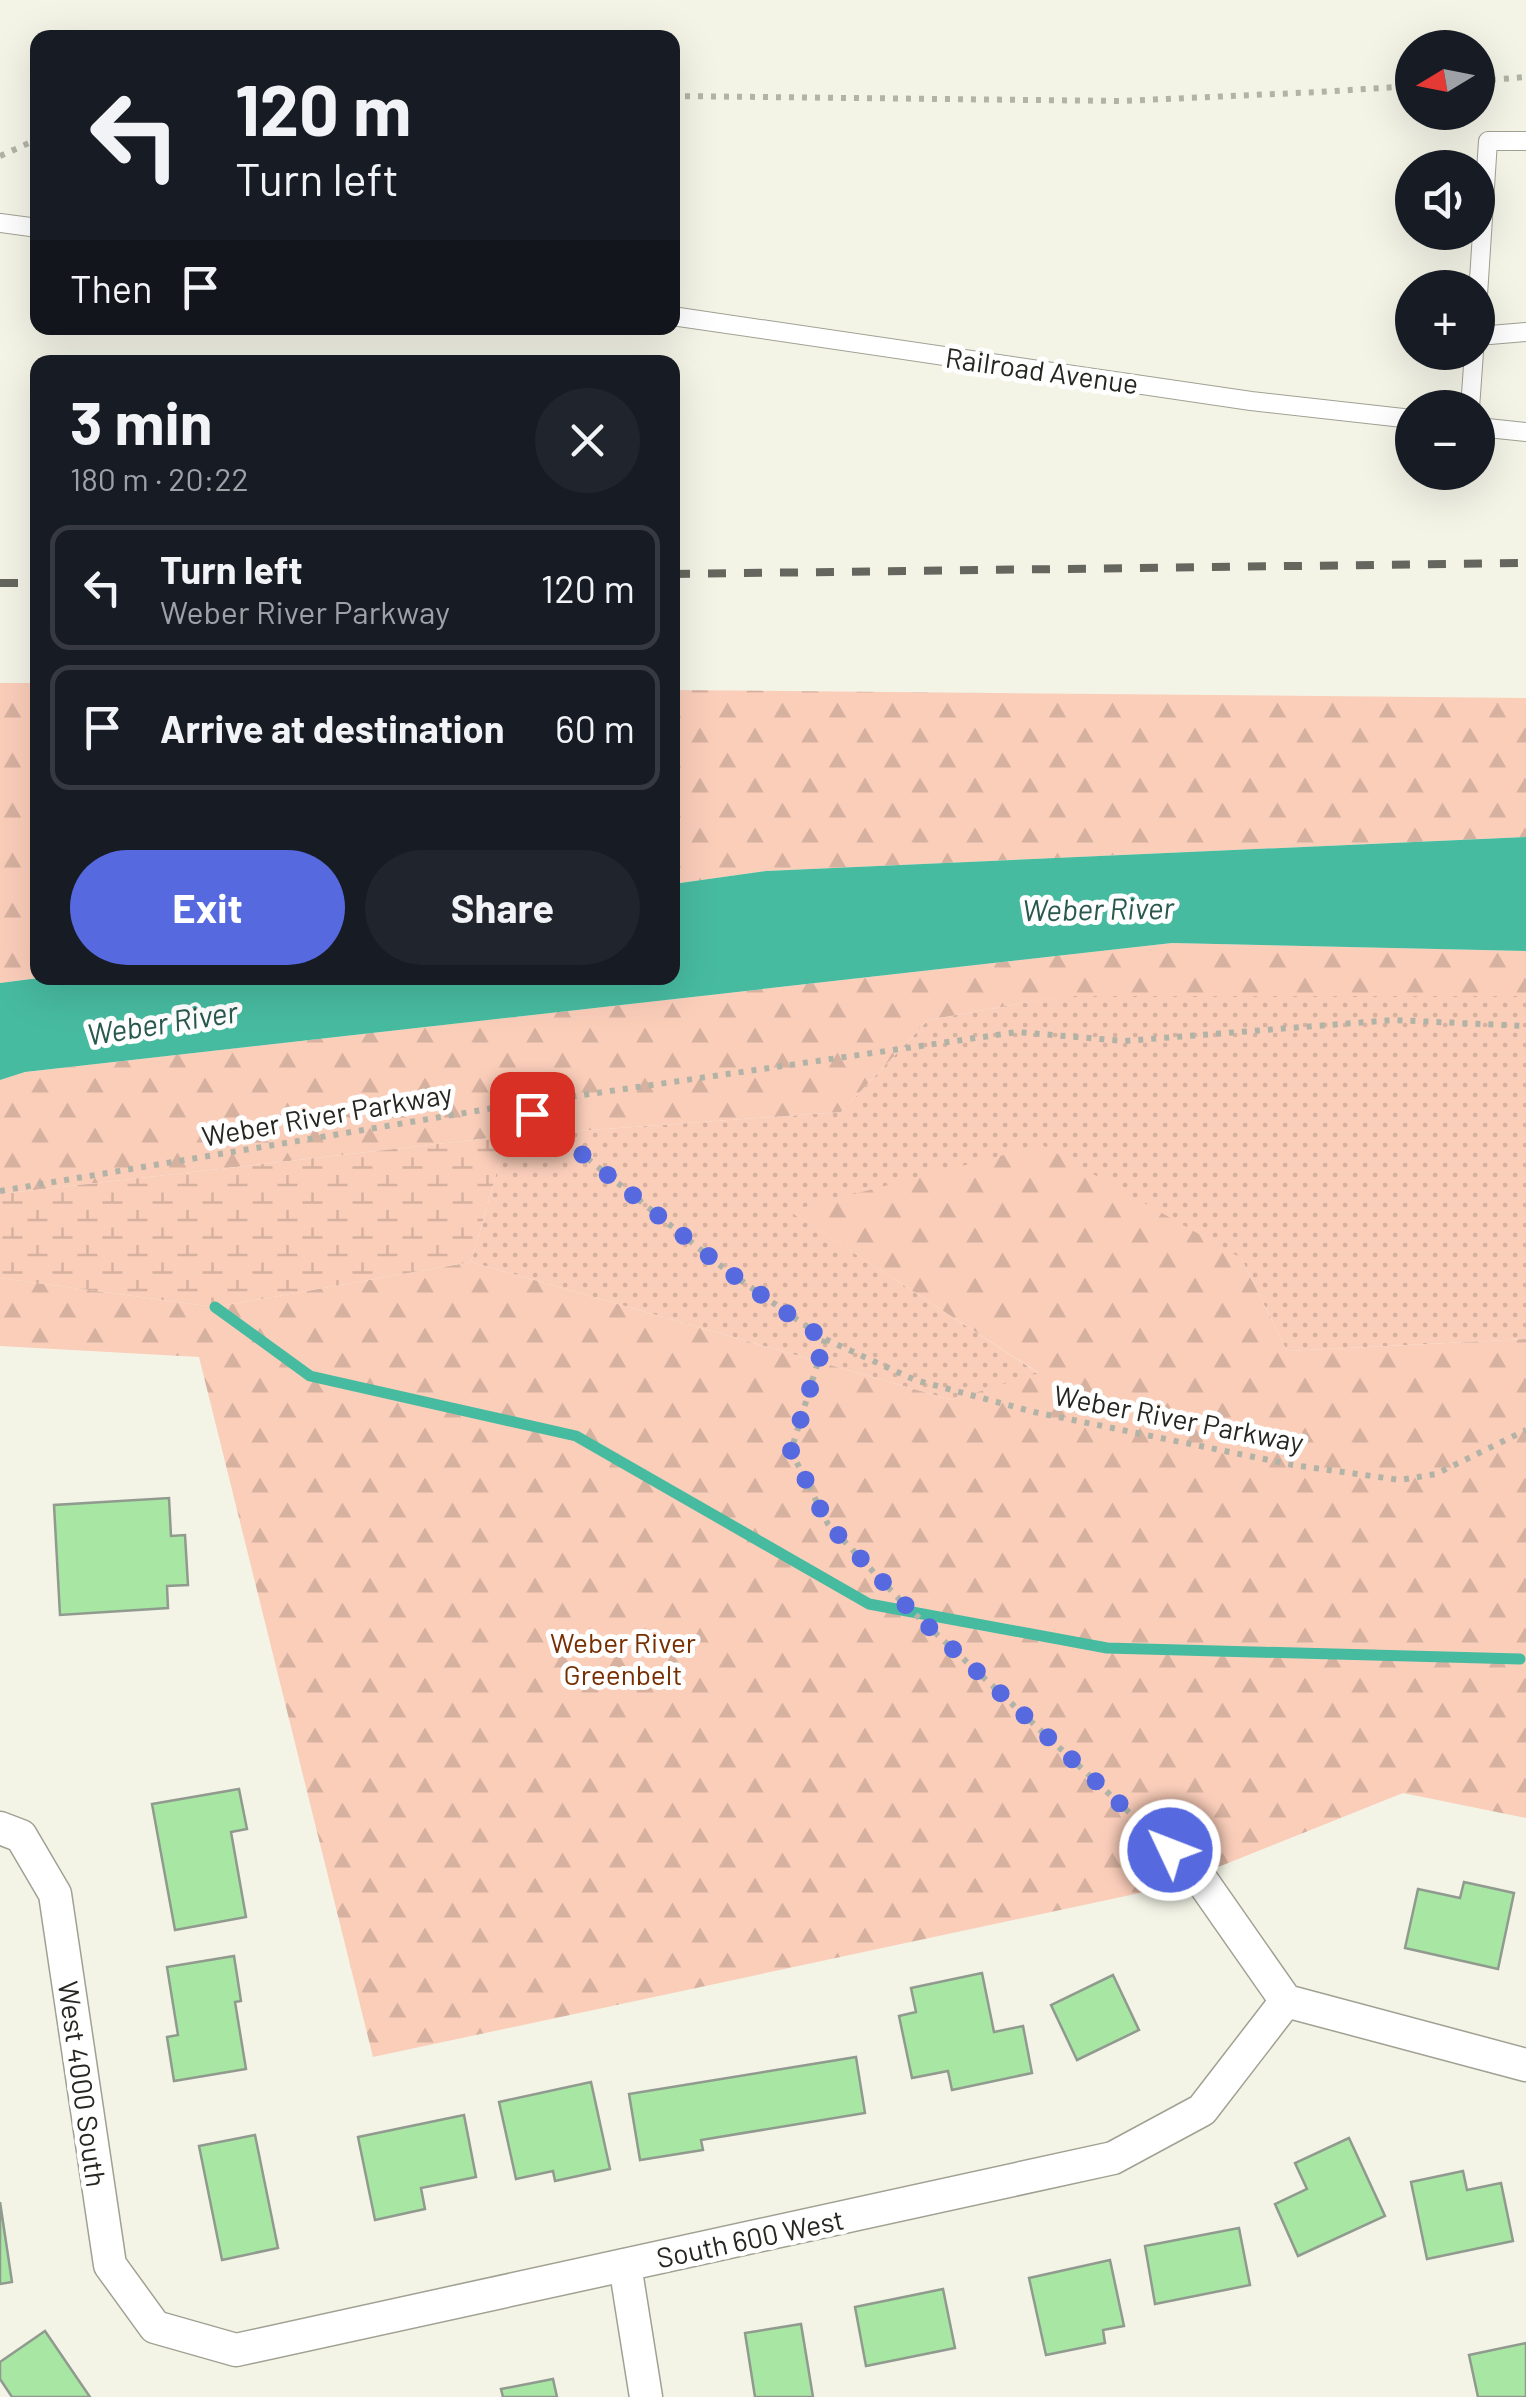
<!DOCTYPE html>
<meta charset="utf-8">
<style>
:root{--surface:#171b24;--page:#20242c;--text:#f1f3f6;--muted:#9ea1a6;--line:#363941;--accent:#5669df}
body{margin:0;font-family:Barlow,sans-serif;background:var(--page);color:var(--text);height:100vh;display:flex;flex-direction:column;font-size:38px;white-space:nowrap}
*{box-sizing:border-box;margin:0}
p{font-size:32px;color:var(--muted)}
.icon{flex:none;width:55px;height:55px;fill:none;stroke:currentColor;stroke-width:2;stroke-linecap:round;stroke-linejoin:round}
.map{position:relative;flex:1;overflow:hidden}
.side{position:absolute;left:30px;top:355px;width:650px;height:630px;display:flex;flex-direction:column;background:var(--surface);border-radius:20px;box-shadow:0 10px 40px #0002}
.side>*{flex:none}
.guide{position:absolute;left:30px;top:30px;width:650px;height:305px;border-radius:20px;box-shadow:0 10px 40px #0002;background:#171b24;color:var(--text);overflow:hidden}
.needle{width:65px;rotate:260deg}
.fabs{position:absolute;left:1395px;top:30px;display:grid;gap:20px}
.fabs a{display:grid;place-items:center;width:100px;height:100px;border-radius:50%;background:var(--surface);box-shadow:0 10px 40px #0002;font-size:50px}
.pin{position:absolute;display:grid;place-items:center;width:85px;height:85px;color:#fff;margin:-42px;border-radius:20px;box-shadow:0 5px 15px #0006}
.me{position:absolute;width:110px;margin:-55px;rotate:313deg;stroke-linejoin:round;filter:drop-shadow(0 0 8px #0008)}
.turn{display:flex;align-items:center;gap:35px;height:210px;padding:0 40px;font-size:45px}
.turn .icon{width:130px;height:130px;stroke-width:2.5}
.turn b{display:block;font-size:70px;line-height:85px}
.then{display:flex;align-items:center;height:95px;padding:0 40px;background:#0003;gap:20px;font-size:38px}
.round{display:grid;place-items:center;flex:none;width:105px;height:105px;border-radius:52px;background:var(--page)}
.head{display:flex;align-items:center;justify-content:space-between;height:170px;padding:0 40px}
h1{font-size:60px;font-weight:700;line-height:75px}
.button{display:flex;gap:20px;margin-top:auto;padding:20px 40px}
.button a{flex:1;height:115px;border-radius:60px;background:var(--accent);color:#fff;font-size:40px;font-weight:700;line-height:115px;text-align:center}
.button a+a{background:var(--page);color:var(--text)}
ul{padding:0;list-style:none}
li{display:flex;align-items:center;gap:30px;height:125px;margin:0 20px 15px;padding:0 20px;border:5px solid var(--line);border-radius:20px}
li div{flex:1}
li b{display:block;font-size:38px}
li em{font-style:normal}
.map>svg:first-child{display:block}
</style>
<div class="map">
<svg width="1526" height="2397" viewBox="0 0 1526 2397">
<defs>
<pattern id="grass-dots" width="8" height="8" patternUnits="userSpaceOnUse" patternTransform="scale(2.5)"><rect width="8" height="8" fill="#fbceba"/><path d="M2 2h.1M6 6h.1" fill="none" stroke="#d7b1a0" stroke-width="1.8" stroke-linecap="round"/></pattern>
<pattern id="forest-firs" width="22" height="20" patternUnits="userSpaceOnUse" patternTransform="scale(2.5)"><rect width="22" height="20" fill="#fbceba"/><path d="M5 1l3.5 6h-7zM16 11l3.5 6h-7z" fill="#d7b1a0"/></pattern>
<pattern id="wetland-marsh" width="20" height="14" patternUnits="userSpaceOnUse" patternTransform="scale(2.5)"><rect width="20" height="14" fill="#fbceba"/><path d="M1 5h8M5 5V1M11 12h8M15 12V8" fill="none" stroke="#d7b1a0"/></pattern>
</defs>
<rect width="100%" height="100%" fill="#f3f4e6"/>
<!-- grass -->
<path fill="url(#grass-dots)" d="M 1063,996 L 1526,996 L 1526,1339 L 1287,1351 L 1241,1258 L 791,1212 L 1040,1374 L 952,1400 L 471,1262 L 507,1136 L 841,1112 L 928,1020 Z"/>
<!-- forest -->
<g fill="url(#forest-firs)">
<path d="M 0,683 L 37,683 L 39,978 L 0,983 Z"/>
<path d="M 672,690 L 1526,698 L 1526,837 L 766,871 L 673,884 Z"/>
<path d="M 1172,943 L 1526,951 L 1526,996 L 1064,996 L 928,1020 L 841,1112 L 507,1136 L 0,1194 L 0,1080 L 25,1072 Z"/>
<path d="M 1042,1145 L 1241,1258 L 1287,1351 L 1526,1339 L 1526,1818 L 1403,1793 L 1168,1887 L 373,2057 L 199,1357 L 0,1346 L 0,1278 L 215,1307 L 471,1262 L 952,1400 L 1039,1373 L 789,1211 Z"/>
</g>
<!-- wetland -->
<path fill="url(#wetland-marsh)" d="M 507,1136 L 471,1262 L 215,1307 L 0,1278 L 0,1194 Z"/>
<!-- water -->
<path fill="#47bba0" d="M 1526,837 L 1526,951 L 1172,943 L 25,1072 L 0,1080 L 0,983 L 39,978 L 672,978 L 673,884 L 766,871 Z"/>
<g fill="none" stroke-linecap="round" stroke-linejoin="round">
<!-- stream -->
<path stroke="#47bba0" stroke-width="11" d="M 215,1307 L 310,1376 L 576,1436 L 869,1604 L 1107,1648 L 1520,1659"/>
</g>
<!-- building -->
<g fill="#a8e6a3" stroke="#909a8f" stroke-width="2.5">
<path d="M 169,1498 L 171,1536 L 185,1535 L 188,1585 L 167,1586 L 168,1608 L 60,1615 L 54,1505 Z"/>
<path d="M 239,1789 L 247,1829 L 231,1832 L 246,1917 L 175,1930 L 152,1804 Z"/>
<path d="M 1464,1882 L 1514,1893 L 1498,1969 L 1405,1948 L 1418,1889 L 1460,1898 Z"/>
<path d="M 234,1956 L 241,2001 L 235,2002 L 246,2069 L 174,2081 L 167,2037 L 178,2035 L 167,1967 Z"/>
<path d="M 982,1973 L 994,2032 L 1023,2026 L 1032,2073 L 952,2090 L 948,2071 L 912,2078 L 899,2016 L 916,2012 L 911,1988 Z"/>
<path d="M 1113,1975 L 1139,2030 L 1077,2060 L 1051,2005 Z"/>
<path d="M 856,2057 L 865,2113 L 701,2140 L 703,2150 L 640,2160 L 629,2094 Z"/>
<path d="M 591,2082 L 610,2169 L 555,2181 L 553,2171 L 516,2179 L 499,2102 Z"/>
<path d="M 464,2115 L 476,2177 L 421,2188 L 425,2209 L 375,2220 L 358,2137 Z"/>
<path d="M 255,2135 L 278,2248 L 222,2260 L 199,2146 Z"/>
<path d="M 1349,2138 L 1385,2216 L 1298,2256 L 1275,2204 L 1307,2189 L 1295,2163 Z"/>
<path d="M 1463,2171 L 1467,2190 L 1501,2183 L 1513,2241 L 1427,2259 L 1411,2182 Z"/>
<path d="M 0,2202 L 12,2282 L 0,2284 Z"/>
<path d="M 1239,2228 L 1250,2285 L 1155,2304 L 1145,2246 Z"/>
<path d="M 1110,2260 L 1124,2326 L 1103,2330 L 1105,2343 L 1046,2355 L 1029,2278 Z"/>
<path d="M 943,2289 L 955,2348 L 866,2366 L 855,2307 Z"/>
<path d="M 801,2324 L 813,2397 L 755,2397 L 745,2333 Z"/>
<path d="M 45,2331 L 90,2397 L 12,2397 L 0,2379 L 0,2362 Z"/>
<path d="M 1526,2343 L 1526,2397 L 1478,2397 L 1469,2355 Z"/>
<path d="M 553,2379 L 557,2397 L 503,2397 L 501,2389 Z"/>
</g>
<g fill="none" stroke-linecap="round" stroke-linejoin="round">
<defs>
<g id="service">
<path d="M 0,223 L 38,228"/>
<path d="M 1478,295 L 1488,141 L 1526,141"/>
<path d="M 672,316 L 1251,401 L 1412,419"/>
<path d="M 1478,336 L 1526,332"/>
<path d="M 1470,408 L 1474,352"/>
<path d="M 1478,427 L 1526,432"/>
</g>
<g id="minor">
<path d="M 0,1828 L 21,1836 L 55,1894 L 110,2265 L 155,2327 L 236,2350 L 1113,2158 L 1202,2110 L 1286,2001"/>
<path d="M 1198,1875 L 1286,2001 L 1526,2065"/>
<path d="M 625,2265 L 646,2397"/>
</g>
</defs>
<!-- service casing -->
<use href="#service" stroke="#a0a193" stroke-width="20"/>
<!-- minor casing -->
<use href="#minor" stroke="#a0a193" stroke-width="35"/>
<!-- path -->
<g stroke="#b2b3a7" stroke-width="6" stroke-dasharray="5 8" stroke-linecap="butt">
<path d="M 1478,81 L 1526,77"/>
<path d="M 672,96 L 1122,101 L 1319,92 L 1412,86"/>
<path d="M 0,156 L 38,139"/>
<path d="M 507,1106 L 1017,1032 L 1124,1041 L 1393,1020 L 1526,1026"/>
<path d="M 0,1191 L 500,1107 L 532,1114 L 726,1270 L 825,1339 L 915,1380 L 1034,1412 L 1293,1465 L 1400,1480 L 1436,1474 L 1526,1430"/>
<path d="M 825,1339 L 791,1451 L 828,1524 L 902,1602 L 1172,1852"/>
</g>
<!-- service -->
<use href="#service" stroke="#fff" stroke-width="18"/>
<!-- minor -->
<use href="#minor" stroke="#fff" stroke-width="32"/>
<!-- rail -->
<g stroke="#65665e" stroke-width="8" stroke-dasharray="18 18" stroke-linecap="butt">
<path d="M 672,574 L 1526,563"/>
<path d="M 0,583 L 38,583"/>
</g>
</g>
<g fill="none" stroke-linecap="round" stroke-linejoin="round">
<!-- route -->
<path stroke="#5669df" stroke-width="18" stroke-dasharray="0 32.4" d="M 532,1114 L 726,1270 L 825,1340 L 791,1451 L 828,1524 L 902,1602 L 1170,1850"/>
</g>
<g text-anchor="middle" dominant-baseline="central" stroke-width="10" stroke-linejoin="round" paint-order="stroke">
<!-- street labels -->
<g font-size="28" fill="#262721" stroke="#fff">
<text transform="translate(1042 370) rotate(8)">Railroad Avenue</text>
<text transform="translate(327 1114) rotate(-10)">Weber River Parkway</text>
<text transform="translate(1179 1418) rotate(11)">Weber River Parkway</text>
<text transform="translate(83 2084) rotate(82)">West 4000 South</text>
<text transform="translate(750 2238) rotate(-12)">South 600 West</text>
</g>
<!-- park labels -->
<g font-size="28" fill="#772f02" stroke="#fff">
<text x="623" y="1642">Weber River<tspan x="623" dy="32">Greenbelt</tspan></text>
</g>
<!-- water labels -->
<g font-size="30" font-style="italic" fill="#29594d" stroke="#fff">
<text transform="translate(1098 908) rotate(-1)">Weber River</text>
<text transform="translate(162 1022) rotate(-9)">Weber River</text>
</g>
</g>
</svg>
<div class="fabs">
<a><svg class="needle" viewBox="-14 -14 28 28"><path d="M0-13l5 13h-10z" fill="#e53935"/><path d="M0 13l5-13h-10z" fill="#9ea1a6"/></svg></a>
<a><svg class="icon" aria-label="sound" viewBox="0 0 24 24"><path d="M4 9h4l5-4v14l-5-4H4zM17 9q2 3 0 6"/></svg></a>
<a>+</a>
<a>−</a>
</div>
<div class="pin" style="left:532px;top:1114px;background:#d93025"><svg class="icon" aria-label="arrive" viewBox="0 0 24 24"><path d="M6 21V4h12l-3 4 3 4H6"/></svg></div>
<svg class="me" style="left:1170px;top:1850px" viewBox="-20 -20 40 40"><circle r="17" fill="#5669df" stroke="#fff" stroke-width="3"/><path d="M0-11L8 9 0 5-8 9z" fill="#fff"/></svg>
<div class="guide">
<div class="turn"><svg class="icon" aria-label="left" viewBox="0 0 24 24"><path d="M17 20v-9H6M10 6l-5 5 5 5"/></svg><div><b>120 m</b>Turn left</div></div>
<div class="then">Then<svg class="icon" aria-label="arrive" viewBox="0 0 24 24"><path d="M6 21V4h12l-3 4 3 4H6"/></svg></div>
</div>
<section class="side">
<div class="head"><div><h1>3 min</h1><p>180 m · 20:22</p></div><a class="round"><svg class="icon" aria-label="close" viewBox="0 0 24 24"><path d="M6 6l12 12M18 6L6 18"/></svg></a></div>
<ul>
<li><svg class="icon" aria-label="left" viewBox="0 0 24 24"><path d="M17 20v-9H6M10 6l-5 5 5 5"/></svg><div><b>Turn left</b><p>Weber River Parkway</p></div><em>120 m</em></li>
<li><svg class="icon" aria-label="arrive" viewBox="0 0 24 24"><path d="M6 21V4h12l-3 4 3 4H6"/></svg><div><b>Arrive at destination</b></div><em>60 m</em></li>
</ul>
<div class="button"><a>Exit</a><a>Share</a></div>
</section>
</div>
